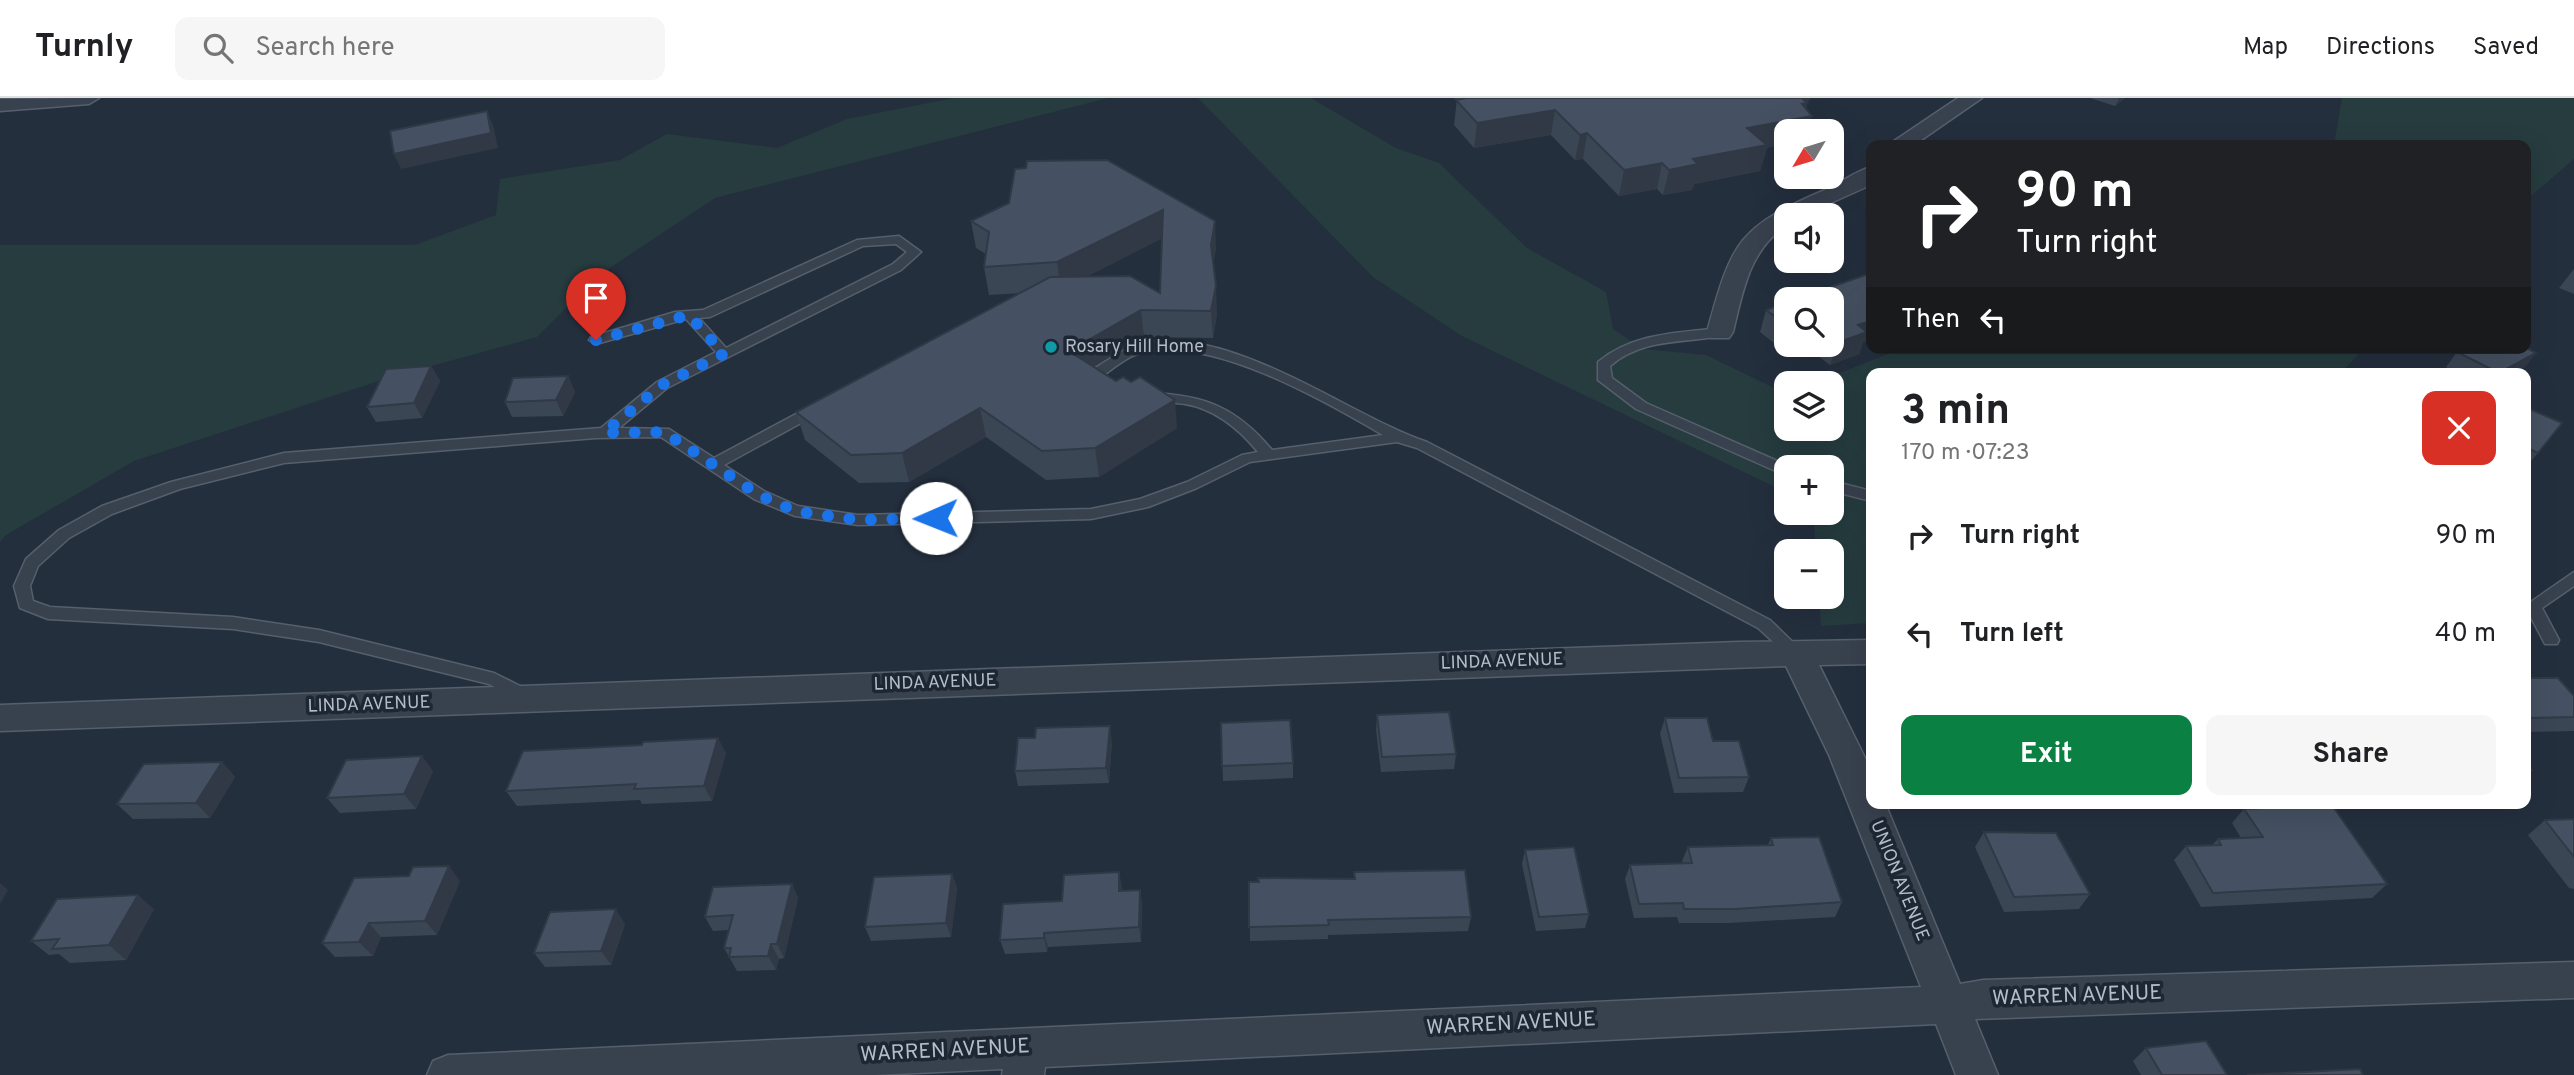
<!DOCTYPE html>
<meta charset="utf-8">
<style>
:root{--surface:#fff;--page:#f6f6f6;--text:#202124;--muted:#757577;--line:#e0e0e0;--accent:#0b8043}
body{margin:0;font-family:Overpass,sans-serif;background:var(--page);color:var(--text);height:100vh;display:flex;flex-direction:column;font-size:26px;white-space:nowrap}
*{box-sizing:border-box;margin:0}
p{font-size:23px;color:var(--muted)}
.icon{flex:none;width:38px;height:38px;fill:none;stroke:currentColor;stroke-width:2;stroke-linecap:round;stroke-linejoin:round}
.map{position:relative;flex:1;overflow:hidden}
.drawer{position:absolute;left:1866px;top:270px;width:665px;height:441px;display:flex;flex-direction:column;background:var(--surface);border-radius:14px;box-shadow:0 7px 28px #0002}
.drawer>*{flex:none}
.top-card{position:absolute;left:1866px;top:42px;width:665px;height:214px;border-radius:14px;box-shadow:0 7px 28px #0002;background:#202124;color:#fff;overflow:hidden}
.needle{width:46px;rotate:232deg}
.tools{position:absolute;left:1774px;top:21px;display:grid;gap:14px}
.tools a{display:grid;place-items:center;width:70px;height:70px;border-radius:14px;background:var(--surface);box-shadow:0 7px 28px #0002;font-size:35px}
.pin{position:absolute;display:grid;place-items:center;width:60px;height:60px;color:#fff;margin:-72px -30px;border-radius:50% 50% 50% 0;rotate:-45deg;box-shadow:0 0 7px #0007}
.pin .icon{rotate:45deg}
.me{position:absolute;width:77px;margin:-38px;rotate:269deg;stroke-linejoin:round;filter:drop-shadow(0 0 5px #0008)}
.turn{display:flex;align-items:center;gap:24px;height:147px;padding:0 35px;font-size:32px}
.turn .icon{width:91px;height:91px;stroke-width:2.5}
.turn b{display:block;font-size:49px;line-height:60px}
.then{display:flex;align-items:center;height:66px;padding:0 35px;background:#0003;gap:14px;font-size:26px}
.round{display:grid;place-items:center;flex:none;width:74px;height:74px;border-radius:14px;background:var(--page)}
.summary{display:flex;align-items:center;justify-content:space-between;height:119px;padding:0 35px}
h1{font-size:42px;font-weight:700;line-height:52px}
.cta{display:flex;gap:14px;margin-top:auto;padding:14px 35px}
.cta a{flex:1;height:80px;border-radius:14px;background:var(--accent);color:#fff;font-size:28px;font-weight:700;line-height:80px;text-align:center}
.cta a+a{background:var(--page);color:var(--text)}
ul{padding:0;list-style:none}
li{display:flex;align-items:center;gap:21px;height:98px;padding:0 35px}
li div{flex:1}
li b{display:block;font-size:26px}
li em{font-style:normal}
header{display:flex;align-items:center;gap:42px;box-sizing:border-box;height:98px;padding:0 35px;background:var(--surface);border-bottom:2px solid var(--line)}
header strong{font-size:33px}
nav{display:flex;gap:38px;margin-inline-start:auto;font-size:24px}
.search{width:490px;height:63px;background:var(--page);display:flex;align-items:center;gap:18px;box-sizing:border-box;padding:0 24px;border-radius:14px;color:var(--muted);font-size:26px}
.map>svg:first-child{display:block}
</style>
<header>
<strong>Turnly</strong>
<div class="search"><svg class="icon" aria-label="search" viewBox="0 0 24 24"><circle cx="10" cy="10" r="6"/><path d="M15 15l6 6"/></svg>Search here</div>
<nav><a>Map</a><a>Directions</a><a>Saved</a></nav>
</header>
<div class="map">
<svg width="2574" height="977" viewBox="0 0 2574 977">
<rect width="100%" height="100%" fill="#242f3e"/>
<!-- green -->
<g fill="#263c3f">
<path d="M 954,0 L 1108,0 L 715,100 L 599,177 L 537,239 L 391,279 L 134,363 L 6,437 L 0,444 L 0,147 L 415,147 L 496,117 L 500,81 L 620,62 L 667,36 L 777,50 L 847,21 Z"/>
<path d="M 1198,0 L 1311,0 L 1396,50 L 1439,65 L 1527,150 L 1606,194 L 1613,231 L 1643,251 L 1706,257 L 1787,296 L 1787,331 L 1832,331 L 1832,285 L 1814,285 L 1903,250 L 2364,250 L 2341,275 L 1871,275 L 1871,525 L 1821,528 L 1819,499 L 1832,499 L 1832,453 L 1816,453 L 1813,415 L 1832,415 L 1832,369 L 1787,369 L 1787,395 L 1462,238 L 1373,179 Z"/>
<path d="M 2342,0 L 2574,0 L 2574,61 L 2525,103 L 2525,47 L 2334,47 Z"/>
</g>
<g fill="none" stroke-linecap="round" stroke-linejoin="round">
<defs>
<g id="service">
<path d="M 899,138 L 921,154 L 901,172 L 667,290 L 619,330 L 669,331 L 714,360 L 811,308 L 821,308 L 823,311 L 821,314 L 724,367 L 764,393 L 798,408 L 858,417 L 1091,411 L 1140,401 L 1187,384 L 1242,357 L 1258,354 C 1239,331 1215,311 1185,306 C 1172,304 1159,305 1146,302 L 1144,299 L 1146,296 L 1151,295 C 1205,297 1237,310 1272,352 L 1383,337 C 1325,303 1209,236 1141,255 C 1128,258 1115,269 1104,277 L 1105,285 L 1110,290 L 1108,293 L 1098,293 L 1091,287 L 1092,272 C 1106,264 1119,253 1134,248 C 1224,220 1346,317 1427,344 L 1770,522 L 1804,555 L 1802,559 L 1790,559 L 1758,530 L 1417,350 L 1397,344 L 1250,364 L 1197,390 L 1148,409 L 1091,421 L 858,427 L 795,418 L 754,401 L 661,339 L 596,340 L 284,365 L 180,391 L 112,416 L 69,440 L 38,468 L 30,488 L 33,503 L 50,509 L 233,519 L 319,532 L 494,575 L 532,594 L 534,599 L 532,604 L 526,606 L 489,586 L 319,544 L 233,531 L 48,521 L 20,510 L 14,488 L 26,461 L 59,432 L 102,408 L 171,384 L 284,355 L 601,330 L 657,284 L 716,254 L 686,221 L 596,246 L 589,242 L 591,239 L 675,214 L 703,212 L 857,142 ZM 896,146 L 907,154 L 893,166 L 726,250 L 699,220 L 710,219 L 863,148 Z"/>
<path d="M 1720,230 L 1725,231 L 1725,237 C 1684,246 1644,239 1610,268 L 1612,280 L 1646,305 L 1791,369 L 1787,369 L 1787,378 L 1636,311 L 1598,282 L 1598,264 C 1633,235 1677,235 1720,230 Z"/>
<path d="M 1832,383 L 1871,393 L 1871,403 L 1832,393 Z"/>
<path d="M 2574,474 L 2574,488 L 2542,510 L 2559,542 L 2557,546 L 2545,546 L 2525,508 Z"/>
</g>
<g id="minor">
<path d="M 99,0 L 89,6 L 0,13 L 0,1 Z"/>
<path d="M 1958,0 L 1982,0 L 1914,47 L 1888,47 Z"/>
<path d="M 1871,69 L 1871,86 L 1864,90 L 1804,117 L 1787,117 L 1787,127 C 1749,152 1743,193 1733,234 L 1729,240 L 1711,240 L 1707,234 C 1732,142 1738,129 1827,91 C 1842,84 1856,73 1871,69 Z"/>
<path d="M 1871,542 L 1871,566 L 1819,567 L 1871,672 L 1871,705 L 1885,705 L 1960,886 L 1983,882 L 2574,864 L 2574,900 L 1975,921 L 1998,977 L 1956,977 L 1936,926 L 1045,969 L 1044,977 L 1002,977 L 1003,971 L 874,977 L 427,977 L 433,963 L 448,957 L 1921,889 L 1829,657 L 1786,568 L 0,633 L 0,607 L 1739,544 Z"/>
</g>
</defs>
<!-- service casing -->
<use href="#service" stroke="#565f6c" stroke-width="3"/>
<!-- minor casing -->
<use href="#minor" stroke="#565f6c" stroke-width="3"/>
<!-- service -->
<use href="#service" fill="#38414e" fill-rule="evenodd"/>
<!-- minor -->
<use href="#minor" fill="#38414e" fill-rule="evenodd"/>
</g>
<!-- wall -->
<g fill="#3b4654" fill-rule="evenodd">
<path d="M 1453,0 L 1810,0 L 1809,3 L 1806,4 L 1807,5 L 1806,11 L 1767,50 L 1760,73 L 1694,86 L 1692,92 L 1663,97 L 1657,91 L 1619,98 L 1583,61 L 1575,62 L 1551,37 L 1474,50 L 1454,27 L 1457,1 Z"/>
<path d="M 2090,0 L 2125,0 L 2115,8 Z"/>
<path d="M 1009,105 L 1216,150 L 1213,167 L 1217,216 L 1213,240 L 1144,239 L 1093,269 L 1177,330 L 1099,379 L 1046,382 L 986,339 L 909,384 L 859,385 L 805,342 L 796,314 L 1021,195 L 989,197 L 984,169 L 986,156 L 976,150 L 971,123 ZM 1162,140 L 1160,195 L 1087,178 Z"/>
<path d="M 2574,171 L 2574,196 L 2559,190 Z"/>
<path d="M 1871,175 L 1871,242 L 1863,244 L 1859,256 L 1830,267 L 1810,252 L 1792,259 L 1760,234 L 1766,212 L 1787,205 L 1787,247 L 1832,247 L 1832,201 Z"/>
<path d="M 2457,254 L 2536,255 L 2524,270 L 2515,275 L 2456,275 L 2446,269 Z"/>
<path d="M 431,268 L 440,283 L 422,320 L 376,324 L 367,309 Z"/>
<path d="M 568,278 L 575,294 L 563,318 L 512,319 L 505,304 Z"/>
<path d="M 2525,309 L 2538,355 L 2525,370 Z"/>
<path d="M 2525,580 L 2574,598 L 2574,633 L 2525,634 Z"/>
<path d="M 1377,617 L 1456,656 L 1454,671 L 1381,674 L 1376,632 Z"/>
<path d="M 1665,620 L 1749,679 L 1743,694 L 1674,695 L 1660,636 Z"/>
<path d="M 1221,625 L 1293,665 L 1293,680 L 1223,683 Z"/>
<path d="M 1112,644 L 1109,685 L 1018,688 L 1015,673 Z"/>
<path d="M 726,655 L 712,703 L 642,706 L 640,702 L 517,708 L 506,693 Z"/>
<path d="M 222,664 L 235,679 L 210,720 L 133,721 L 117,706 Z"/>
<path d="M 2525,664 L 2532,672 L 2525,679 Z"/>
<path d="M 433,673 L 416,711 L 340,715 L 327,700 Z"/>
<path d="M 2244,711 L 2387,786 L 2372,800 L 2201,809 L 2174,762 L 2186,748 L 2212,747 L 2218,741 L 2241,740 L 2232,725 Z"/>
<path d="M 2574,721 L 2574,791 L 2569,790 L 2528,737 L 2545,722 Z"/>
<path d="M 1984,734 L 2090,796 L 2079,811 L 2004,814 L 1975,749 Z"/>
<path d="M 1771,740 L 1842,804 L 1835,819 L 1729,825 L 1679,825 L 1677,819 L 1634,820 L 1625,781 L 1630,767 L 1683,765 L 1682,763 L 1688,749 L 1768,747 Z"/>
<path d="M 1525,752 L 1589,816 L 1585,830 L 1536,833 L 1522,766 Z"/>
<path d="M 1119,774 L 1122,793 L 1140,792 L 1142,807 L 1141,844 L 1048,849 L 1047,854 L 1005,856 L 1000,842 L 1062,803 Z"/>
<path d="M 1354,774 L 1471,819 L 1468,833 L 1328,837 L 1328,841 L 1250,843 L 1249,784 L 1354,781 Z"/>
<path d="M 952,776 L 957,790 L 951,839 L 871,843 L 865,829 Z"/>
<path d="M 460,783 L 437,837 L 381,839 L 373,858 L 335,859 L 322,845 Z"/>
<path d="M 792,786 L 798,800 L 784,860 L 779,861 L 776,872 L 737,873 L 724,850 L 729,832 L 713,833 L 705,819 Z"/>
<path d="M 154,811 L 126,862 L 70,865 L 59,856 L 49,857 L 31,843 Z"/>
<path d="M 625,826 L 611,867 L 545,869 L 534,855 Z"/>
<path d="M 2146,950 L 2227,977 L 2141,977 L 2133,963 Z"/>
</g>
<!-- shaded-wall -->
<g fill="#303945">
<path d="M 1785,0 L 1810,0 L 1809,3 L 1805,4 L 1807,5 L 1803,19 L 1812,18 L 1807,33 L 1787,33 L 1787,46 L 1767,50 L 1760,73 L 1694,86 L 1692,92 L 1663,97 L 1669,72 L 1693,61 L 1747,30 Z"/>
<path d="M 2119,0 L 2125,0 L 2115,8 Z"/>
<path d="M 1555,12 L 1551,37 L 1474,50 L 1477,25 Z"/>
<path d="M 487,13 L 493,27 L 498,50 L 401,71 L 394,56 Z"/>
<path d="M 1587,35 L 1583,61 L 1575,62 L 1580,37 Z"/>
<path d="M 1662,65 L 1657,91 L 1619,98 L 1624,72 Z"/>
<path d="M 1163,112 L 1165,139 L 1061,192 L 1057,164 Z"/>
<path d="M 1215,123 L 1216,150 L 1212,174 L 1211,147 Z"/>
<path d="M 1216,188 L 1217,216 L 1213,240 L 1211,213 Z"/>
<path d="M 1141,212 L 1144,239 L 1072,281 L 1069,253 Z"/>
<path d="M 1871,223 L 1871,242 L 1863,244 L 1859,256 L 1830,267 L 1837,245 L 1858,227 Z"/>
<path d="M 1796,247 L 1812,247 L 1810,252 L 1792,259 Z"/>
<path d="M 2536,255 L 2524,270 L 2515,275 L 2499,275 Z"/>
<path d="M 431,268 L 440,283 L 422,320 L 414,305 Z"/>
<path d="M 568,278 L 575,294 L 563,318 L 556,302 Z"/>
<path d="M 1175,302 L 1177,330 L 1099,379 L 1095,350 Z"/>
<path d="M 980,310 L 986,339 L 909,384 L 902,355 Z"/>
<path d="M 1110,628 L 1112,644 L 1109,685 L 1106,670 Z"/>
<path d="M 718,640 L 726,655 L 712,703 L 704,688 Z"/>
<path d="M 422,658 L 433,673 L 416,711 L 404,696 Z"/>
<path d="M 222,664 L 235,679 L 210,720 L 196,705 Z"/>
<path d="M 449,768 L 460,783 L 437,837 L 425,823 Z"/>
<path d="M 1119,774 L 1122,789 L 1121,808 L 1119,793 Z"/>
<path d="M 952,776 L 957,790 L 951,839 L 946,825 Z"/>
<path d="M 0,785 L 8,792 L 0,806 Z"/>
<path d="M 792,786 L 798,800 L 784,860 L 777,846 Z"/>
<path d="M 1140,792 L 1142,807 L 1141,844 L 1139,829 Z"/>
<path d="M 138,797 L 154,811 L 126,862 L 109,847 Z"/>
<path d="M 616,811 L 625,826 L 611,867 L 601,853 Z"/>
<path d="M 369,825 L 381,839 L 373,858 L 359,844 Z"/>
<path d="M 1044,835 L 1048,849 L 1047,854 L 1044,840 Z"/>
<path d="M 771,846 L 779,861 L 776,872 L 768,858 Z"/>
</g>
<!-- building -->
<g fill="#455162" stroke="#303945" stroke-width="2">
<path d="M 1466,0 L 1803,0 L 1802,0 L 1807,5 L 1802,6 L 1812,18 L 1747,30 L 1767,47 L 1693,61 L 1698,66 L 1669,72 L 1662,65 L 1624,72 L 1587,35 L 1580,37 L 1555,12 L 1477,25 L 1456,2 Z"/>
<path d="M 487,13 L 491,35 L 394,56 L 390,33 Z"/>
<path d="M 1107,62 L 1215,123 L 1211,147 L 1216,188 L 1211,213 L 1141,212 L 1069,253 L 1116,283 L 1123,279 L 1131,284 L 1140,279 L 1175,302 L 1095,350 L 1042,353 L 980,310 L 902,355 L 851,357 L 796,314 L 1050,179 L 1130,178 L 1160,195 L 1163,112 L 1057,164 L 984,169 L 989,134 L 971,123 L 1009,105 L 1015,71 L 1026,70 L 1027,63 Z"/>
<path d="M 1871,175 L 1871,223 L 1858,227 L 1867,234 L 1837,245 L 1832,241 L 1832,201 L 1796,201 Z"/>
<path d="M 1787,205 L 1787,227 L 1766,212 Z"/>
<path d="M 2525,249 L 2536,255 L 2499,275 L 2457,254 L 2465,250 L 2525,250 Z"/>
<path d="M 431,268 L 414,305 L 367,309 L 386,271 Z"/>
<path d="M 568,278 L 556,302 L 505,304 L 513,280 Z"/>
<path d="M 2525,309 L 2562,325 L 2538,355 L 2525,349 Z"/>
<path d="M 2525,580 L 2558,580 L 2574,598 L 2574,619 L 2525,620 Z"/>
<path d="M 1449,614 L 1456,656 L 1382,659 L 1377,617 Z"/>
<path d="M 1665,620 L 1707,620 L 1713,643 L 1739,643 L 1749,679 L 1679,680 Z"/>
<path d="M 1290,622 L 1293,665 L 1222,668 L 1221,625 Z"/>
<path d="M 1110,628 L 1106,670 L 1015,673 L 1018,640 L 1035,640 L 1036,630 Z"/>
<path d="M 718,640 L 704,688 L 634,691 L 636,686 L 506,693 L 523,653 L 642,647 L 643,644 Z"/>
<path d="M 422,658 L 404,696 L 327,700 L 346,662 Z"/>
<path d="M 222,664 L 196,705 L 117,706 L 144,666 Z"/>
<path d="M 2525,664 L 2532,672 L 2525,673 Z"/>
<path d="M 2332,707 L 2387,786 L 2213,795 L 2186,748 L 2221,747 L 2218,741 L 2263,739 L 2244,711 Z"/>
<path d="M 2574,721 L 2574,759 L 2545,722 Z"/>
<path d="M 1984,734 L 2056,735 L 2090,796 L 2014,799 Z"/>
<path d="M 1819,739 L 1842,804 L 1735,811 L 1684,811 L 1683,805 L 1639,806 L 1630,767 L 1692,765 L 1688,749 L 1773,747 L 1771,740 Z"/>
<path d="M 1574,749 L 1589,816 L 1539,819 L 1525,752 Z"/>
<path d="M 449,768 L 425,823 L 369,825 L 359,844 L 322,845 L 354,780 L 409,778 L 413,769 Z"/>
<path d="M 1465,772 L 1471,819 L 1328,822 L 1329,827 L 1249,829 L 1249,784 L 1259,784 L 1258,780 L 1355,781 L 1354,774 Z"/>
<path d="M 1119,774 L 1119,793 L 1140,792 L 1139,829 L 1044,835 L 1044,840 L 1000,842 L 1003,806 L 1062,803 L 1064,777 Z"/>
<path d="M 952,776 L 946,825 L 865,829 L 874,779 Z"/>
<path d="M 792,786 L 777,846 L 771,846 L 768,858 L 729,859 L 731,850 L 724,850 L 733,817 L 705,819 L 713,789 Z"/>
<path d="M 138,797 L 109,847 L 52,851 L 59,841 L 31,843 L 57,801 Z"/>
<path d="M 616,811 L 601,853 L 534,855 L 550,814 Z"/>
<path d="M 2206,943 L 2227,977 L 2162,977 L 2146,950 Z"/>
<path d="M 2360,971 L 2363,977 L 2247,977 Z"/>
</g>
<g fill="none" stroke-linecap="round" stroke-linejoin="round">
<!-- route -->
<path stroke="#1a73e8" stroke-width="12" stroke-dasharray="0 21.6" d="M 596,242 L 689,217 L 724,256 L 662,287 L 604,335 L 664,334 L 759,397 L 795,413 L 858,422 L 936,420"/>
</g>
<!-- markers -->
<circle fill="#0f9aa8" stroke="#1d2633" stroke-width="2.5" cx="1051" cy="249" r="7"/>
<g text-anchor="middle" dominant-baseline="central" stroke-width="7" stroke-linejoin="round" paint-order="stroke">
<!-- poi labels -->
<g font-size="18" fill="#b4bcc9" stroke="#1d2633" text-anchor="start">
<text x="1065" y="249">Rosary Hill Home</text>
</g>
<!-- street labels -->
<g font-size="18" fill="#b4bcc9" stroke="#1d2633">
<text transform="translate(1502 564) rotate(-2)">LINDA AVENUE</text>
<text transform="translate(935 585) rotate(-2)">LINDA AVENUE</text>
<text transform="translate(369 607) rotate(-2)">LINDA AVENUE</text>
<text transform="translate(1899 783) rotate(68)">UNION AVENUE</text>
</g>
<!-- near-street labels -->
<g font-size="21" fill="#b4bcc9" stroke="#1d2633">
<text transform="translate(2077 898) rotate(-2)">WARREN AVENUE</text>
<text transform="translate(1511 926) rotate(-3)">WARREN AVENUE</text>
<text transform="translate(945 953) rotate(-3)">WARREN AVENUE</text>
</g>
</g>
</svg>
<div class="tools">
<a><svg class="needle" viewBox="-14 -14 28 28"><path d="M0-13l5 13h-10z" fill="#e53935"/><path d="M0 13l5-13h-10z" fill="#757577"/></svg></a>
<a><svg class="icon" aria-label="sound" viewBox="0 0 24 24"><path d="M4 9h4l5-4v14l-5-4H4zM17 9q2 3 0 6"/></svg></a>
<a><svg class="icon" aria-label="search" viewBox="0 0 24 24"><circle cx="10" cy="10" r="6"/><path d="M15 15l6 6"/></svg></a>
<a><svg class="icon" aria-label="layers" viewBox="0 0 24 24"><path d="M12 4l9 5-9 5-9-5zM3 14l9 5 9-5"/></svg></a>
<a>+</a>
<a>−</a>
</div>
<div class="pin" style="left:596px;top:242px;background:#d93025"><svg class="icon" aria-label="arrive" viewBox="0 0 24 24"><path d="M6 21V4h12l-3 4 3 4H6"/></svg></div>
<svg class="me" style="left:936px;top:420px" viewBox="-20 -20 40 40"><circle r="19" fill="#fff"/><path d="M0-13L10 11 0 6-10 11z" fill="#1a73e8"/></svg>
<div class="top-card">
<div class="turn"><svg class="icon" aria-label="right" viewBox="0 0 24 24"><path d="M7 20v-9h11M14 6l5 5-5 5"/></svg><div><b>90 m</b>Turn right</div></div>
<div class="then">Then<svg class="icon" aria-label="left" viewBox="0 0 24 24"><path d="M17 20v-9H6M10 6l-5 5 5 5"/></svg></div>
</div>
<section class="drawer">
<div class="summary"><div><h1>3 min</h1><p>170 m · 07:23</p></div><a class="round" style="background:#d93025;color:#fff"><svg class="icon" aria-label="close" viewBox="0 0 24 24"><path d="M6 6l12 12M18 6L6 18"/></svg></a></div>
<ul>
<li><svg class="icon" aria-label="right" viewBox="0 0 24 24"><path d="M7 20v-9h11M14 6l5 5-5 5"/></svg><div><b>Turn right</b></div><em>90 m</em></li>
<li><svg class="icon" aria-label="left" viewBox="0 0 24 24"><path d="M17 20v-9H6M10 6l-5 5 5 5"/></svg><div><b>Turn left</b></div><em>40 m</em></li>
</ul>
<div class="cta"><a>Exit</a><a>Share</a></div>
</section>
</div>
